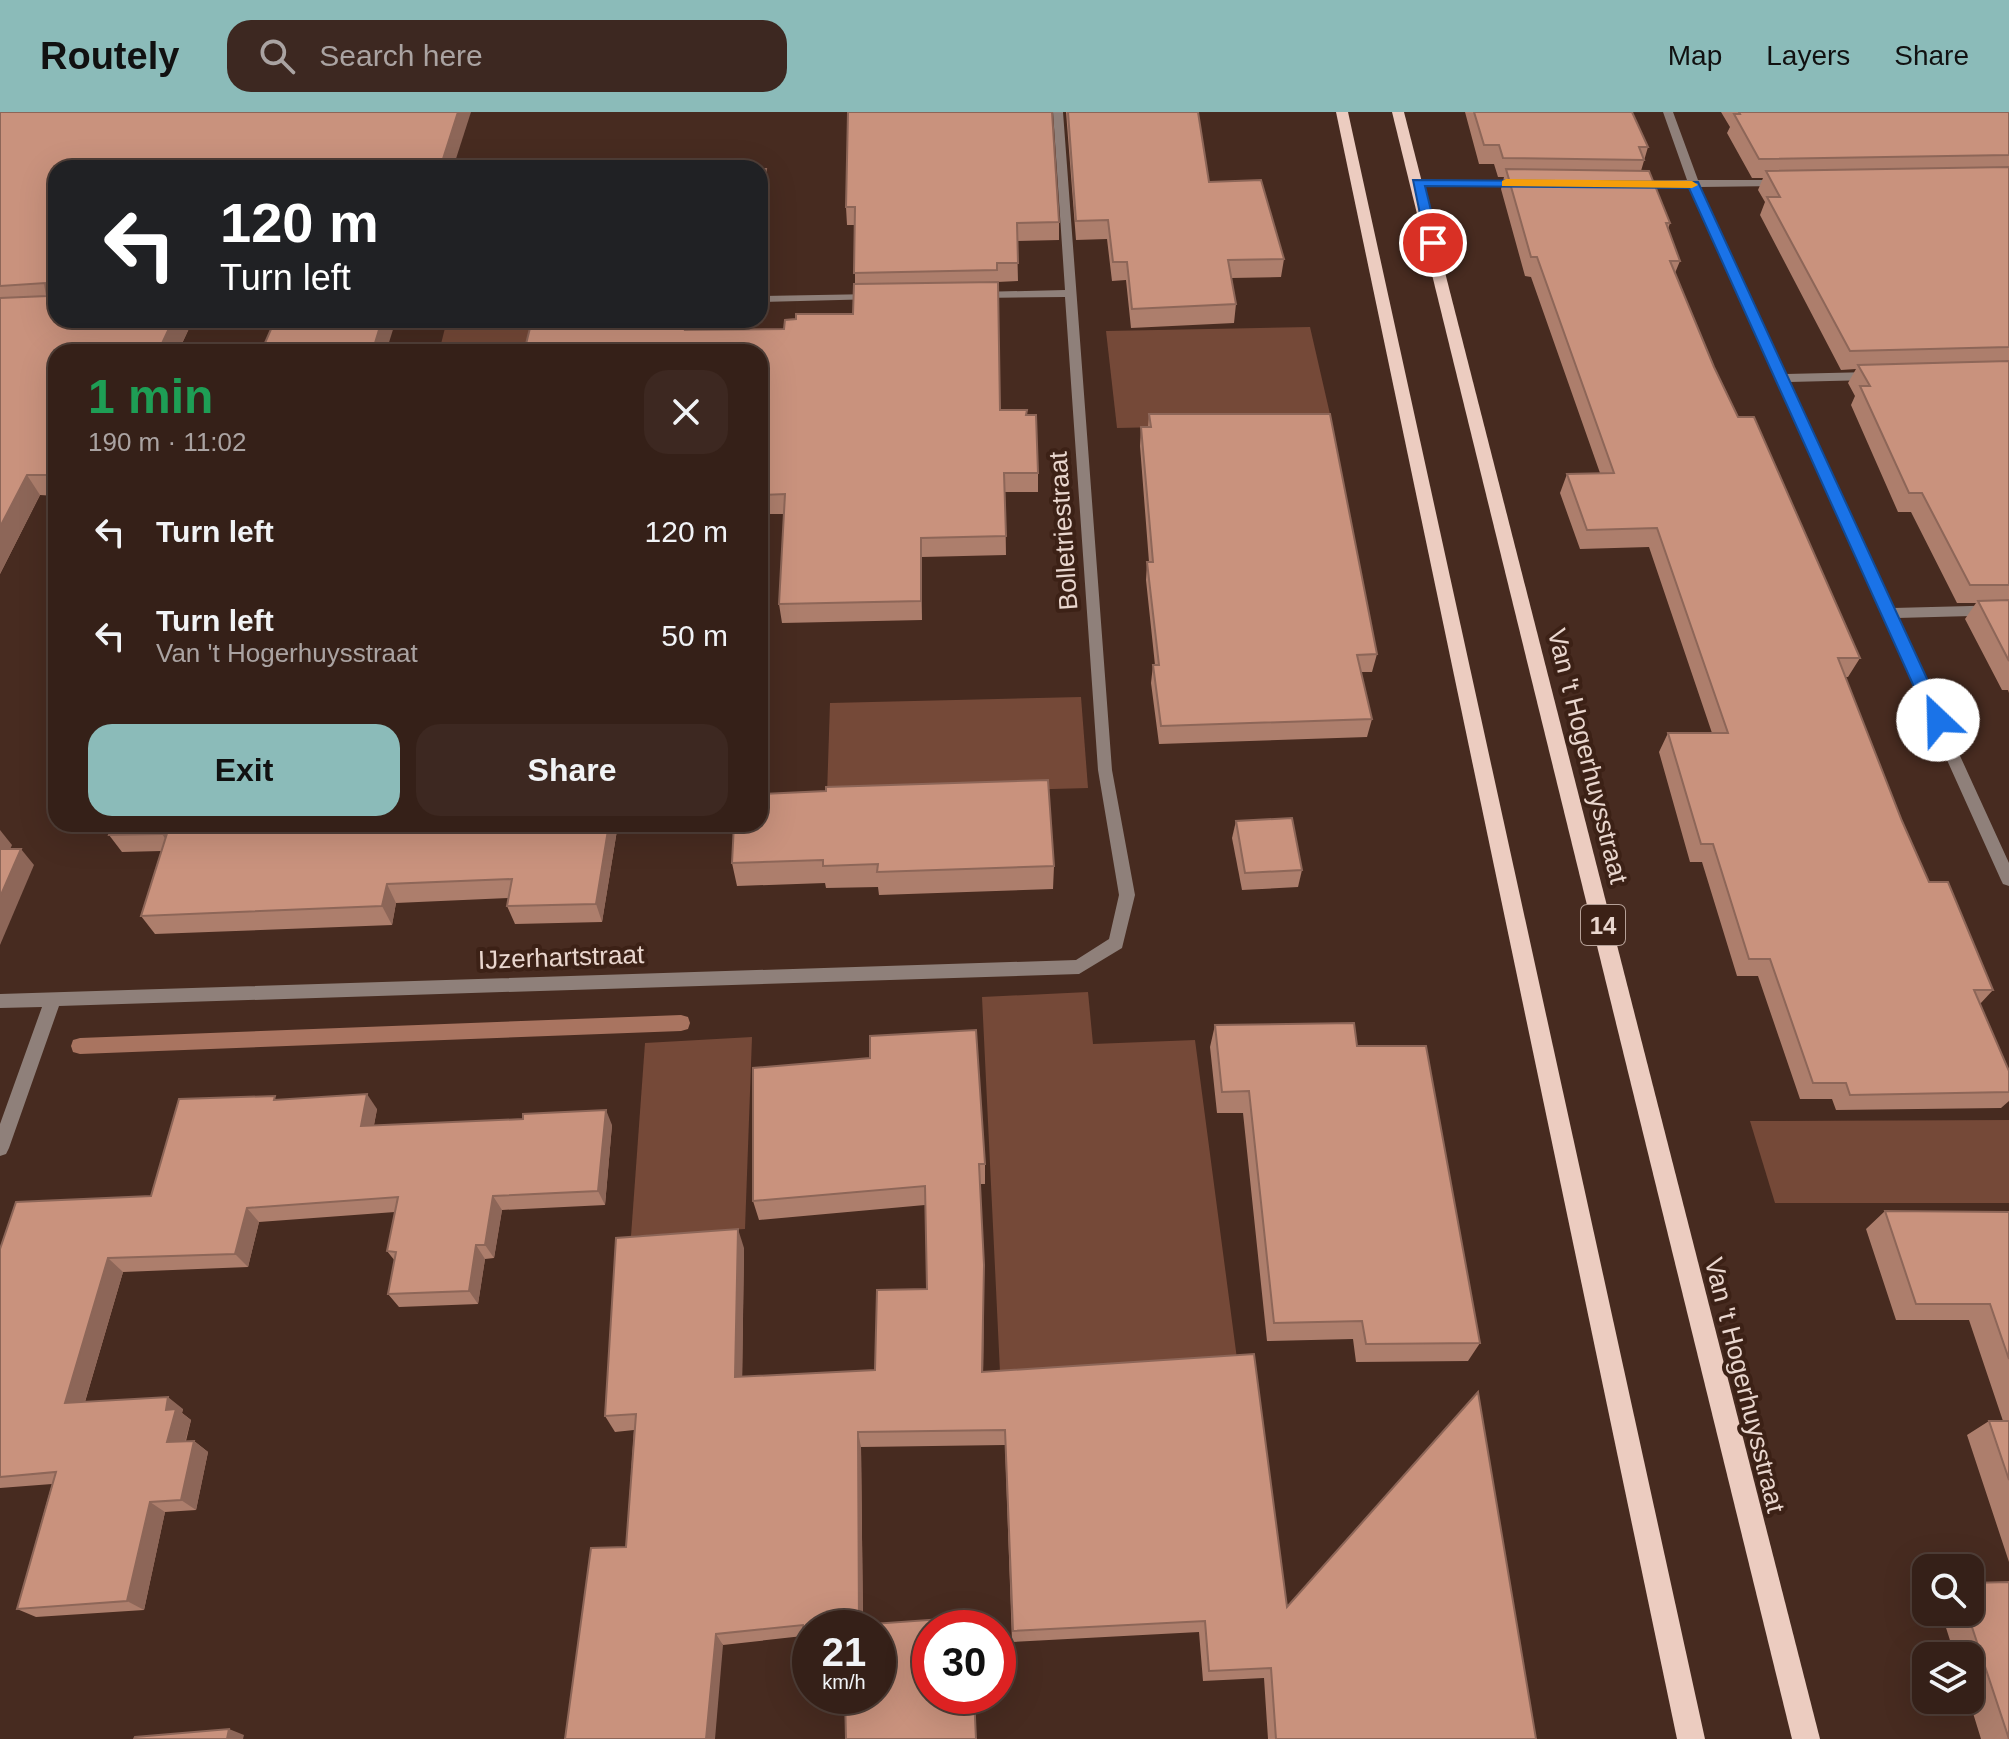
<!DOCTYPE html>
<meta charset="utf-8">
<style>
:root{--surface:#352018;--page:#3d2821;--text:#f1f3f6;--muted:#aaa3a2;--line:#4f3e37;--accent:#8bbbb9}
body{margin:0;font-family:Arial,sans-serif;background:var(--page);color:var(--text);height:100vh;display:flex;flex-direction:column;font-size:30px;white-space:nowrap}
*{box-sizing:border-box;margin:0}
p{font-size:26px;color:var(--muted)}
.icon{flex:none;width:44px;height:44px;fill:none;stroke:currentColor;stroke-width:2;stroke-linecap:round;stroke-linejoin:round}
.map{position:relative;flex:1;overflow:hidden}
.sheet{position:absolute;left:48px;top:232px;width:720px;height:488px;display:flex;flex-direction:column;background:var(--surface);border-radius:24px;box-shadow:0 8px 32px #0002,0 0 0 2px var(--line)}
.sheet>*{flex:none}
.guide{position:absolute;left:48px;top:48px;width:720px;height:168px;border-radius:24px;box-shadow:0 8px 32px #0002,0 0 0 2px var(--line);background:#202124;color:#fff;overflow:hidden}
.tools{position:absolute;left:1912px;top:1442px;display:grid;gap:16px}
.tools a{display:grid;place-items:center;width:72px;height:72px;border-radius:16px;background:var(--surface);box-shadow:0 8px 32px #0002,0 0 0 2px var(--line);font-size:40px}
.speed{position:absolute;left:792px;top:1498px;display:flex;gap:16px;font-size:40px;font-weight:700;text-align:center}
.speed>*{display:grid;place-content:center;width:104px;height:104px;border-radius:50%;background:var(--surface);box-shadow:0 8px 32px #0002,0 0 0 2px var(--line);line-height:1}
.speed small{font-size:20px;font-weight:400}
.speed .limit{border:12px solid #d22;background:#fff;color:#111}
.pin{position:absolute;display:grid;place-items:center;width:68px;height:68px;color:#fff;margin:-34px;border:4px solid #fff;border-radius:50%;box-shadow:0 2px 8px #0007}
.me{position:absolute;width:88px;margin:-44px;rotate:336deg;stroke-linejoin:round;filter:drop-shadow(0 0 6px #0008)}
.turn{display:flex;align-items:center;gap:28px;height:168px;padding:0 40px;font-size:36px}
.turn .icon{width:104px;height:104px;stroke-width:2.5}
.turn b{display:block;font-size:56px;line-height:68px}
.round{display:grid;place-items:center;flex:none;width:84px;height:84px;border-radius:24px;background:var(--page)}
.head{display:flex;align-items:center;justify-content:space-between;height:136px;padding:0 40px}
h1{font-size:48px;font-weight:800;line-height:60px;color:#1e9e55}
.primary-button{display:flex;gap:16px;margin-top:auto;padding:16px 40px}
.primary-button a{flex:1;height:92px;border-radius:24px;background:var(--accent);color:#111;font-size:32px;font-weight:800;line-height:92px;text-align:center}
.primary-button a+a{background:var(--page);color:var(--text)}
ul{padding:0;list-style:none}
li{display:flex;align-items:center;gap:24px;height:104px;padding:0 40px}
li div{flex:1}
li b{display:block;font-size:30px}
li em{font-style:normal}
header{display:flex;align-items:center;gap:48px;box-sizing:border-box;height:112px;padding:0 40px;background:var(--accent);color:#111}
header strong{font-size:38px}
nav{display:flex;gap:44px;margin-inline-start:auto;font-size:28px}
.search{width:560px;height:72px;background:var(--page);display:flex;align-items:center;gap:20px;box-sizing:border-box;padding:0 28px;border-radius:24px;color:var(--muted);font-size:30px}
.map>svg:first-child{display:block}
</style>
<header>
<strong>Routely</strong>
<div class="search"><svg class="icon" aria-label="search" viewBox="0 0 24 24"><circle cx="10" cy="10" r="6"/><path d="M15 15l6 6"/></svg>Search here</div>
<nav><a>Map</a><a>Layers</a><a>Share</a></nav>
</header>
<div class="map">
<svg width="2009" height="1627" viewBox="0 0 2009 1627">
<rect width="100%" height="100%" fill="#472b20"/>
<!-- green -->
<g fill="#754938">
<path d="M 447,208 L 540,208 L 531,240 L 439,240 Z"/>
<path d="M 1310,215 L 1332,311 L 1117,316 L 1106,219 Z"/>
<path d="M 1081,585 L 1088,676 L 827,683 L 830,591 Z"/>
<path d="M 1088,880 L 1093,932 L 1195,928 L 1237,1247 L 1000,1260 L 982,885 Z"/>
<path d="M 752,925 L 745,1117 L 631,1124 L 645,931 Z"/>
<path d="M 2009,1008 L 2009,1091 L 1775,1091 L 1750,1009 Z"/>
</g>
<g fill="none" stroke-linecap="round" stroke-linejoin="round">
<!-- stream -->
<path fill="#a97460" fill-rule="evenodd" d="M 681,903 L 688,905 L 690,911 L 688,917 L 681,919 L 80,942 L 73,940 L 71,934 L 73,928 L 80,926 Z"/>
<!-- minor -->
<g fill="#8f807a" fill-rule="evenodd">
<path d="M 1053,0 L 1063,0 L 1112,658 L 1135,783 L 1122,836 L 1079,862 L 59,894 L 9,1036 L 6,1042 L 0,1044 L 0,1012 L 42,895 L 0,896 L 0,882 L 1076,848 L 1109,827 L 1119,783 L 1098,658 L 1065,185 L 978,186 L 972,183 L 978,180 L 1065,178 Z"/>
<path d="M 1663,0 L 1673,0 L 1698,68 L 1779,68 L 1784,71 L 1779,74 L 1700,75 L 1786,262 L 1871,260 L 1877,264 L 1871,268 L 1789,270 L 1893,496 L 2009,493 L 2009,503 L 1897,506 L 2009,751 L 2009,774 L 2003,772 L 2001,768 L 1689,75 L 1635,75 L 1630,72 L 1635,69 L 1687,68 Z"/>
<path d="M 1414,68 L 1523,68 L 1528,71 L 1523,74 L 1418,73 L 1413,70 Z"/>
<path d="M 874,182 L 878,183 L 878,187 L 760,190 L 760,184 Z"/>
</g>
<!-- primary -->
<g fill="#ecccc0" fill-rule="evenodd">
<path d="M 1336,0 L 1348,0 L 1705,1627 L 1677,1627 Z"/>
<path d="M 1392,0 L 1404,0 L 1820,1627 L 1792,1627 Z"/>
</g>
</g>
<!-- wall -->
<g fill="#ad7e6c">
<path d="M 0,0 L 56,56 L 56,208 L 193,208 L 178,240 L 56,240 L 56,384 L 40,383 L 0,462 Z"/>
<path d="M 848,0 L 1059,110 L 1059,128 L 1017,129 L 1018,169 L 997,170 L 1000,298 L 1026,303 L 1038,361 L 1038,380 L 1005,380 L 1006,443 L 922,445 L 922,508 L 782,511 L 779,492 L 784,402 L 760,402 L 760,240 L 532,208 L 693,208 L 692,218 L 784,217 L 853,202 L 855,172 L 855,113 L 847,113 L 846,95 Z"/>
<path d="M 1066,0 L 1198,0 L 1209,70 L 1284,147 L 1281,165 L 1231,166 L 1236,192 L 1234,211 L 1131,216 L 1126,168 L 1112,169 L 1107,127 L 1076,128 Z"/>
<path d="M 1465,0 L 1632,0 L 1648,35 L 1641,59 L 1670,111 L 1668,117 L 1680,149 L 1675,161 L 1714,255 L 1738,305 L 1860,546 L 1848,565 L 1845,565 L 1902,709 L 1929,770 L 1993,878 L 1980,892 L 2009,959 L 2009,989 L 2001,996 L 1836,998 L 1832,987 L 1800,987 L 1758,864 L 1737,864 L 1702,750 L 1690,750 L 1659,640 L 1668,621 L 1712,621 L 1649,435 L 1580,437 L 1560,381 L 1567,362 L 1600,361 L 1531,165 L 1525,164 L 1501,77 L 1504,65 L 1498,65 L 1494,52 L 1479,52 Z"/>
<path d="M 1721,0 L 2009,0 L 2009,581 L 2008,578 L 2002,578 L 1965,507 L 1976,491 L 1957,491 L 1911,400 L 1898,400 L 1851,293 L 1855,284 L 1848,271 L 1856,257 L 1841,258 L 1760,103 L 1765,90 L 1758,78 L 1763,66 L 1752,66 L 1727,21 L 1730,15 Z"/>
<path d="M 1149,302 L 1377,542 L 1372,560 L 1361,560 L 1372,607 L 1367,625 L 1159,632 L 1151,571 L 1153,553 L 1155,553 L 1146,468 L 1147,450 L 1149,450 L 1140,334 L 1141,315 L 1148,315 Z"/>
<path d="M 1236,709 L 1302,758 L 1298,775 L 1242,778 L 1232,726 Z"/>
<path d="M 618,712 L 602,810 L 515,812 L 507,794 L 508,786 L 396,791 L 392,813 L 155,822 L 141,804 L 161,739 L 122,740 L 109,723 Z"/>
<path d="M 734,712 L 1054,754 L 1053,777 L 879,783 L 878,775 L 826,776 L 825,771 L 737,774 L 732,751 Z"/>
<path d="M 1215,913 L 1357,934 L 1480,1231 L 1468,1249 L 1356,1250 L 1353,1227 L 1267,1229 L 1243,1001 L 1217,1001 L 1210,935 Z"/>
<path d="M 278,987 L 377,997 L 374,1013 L 612,1013 L 605,1093 L 502,1098 L 494,1146 L 485,1147 L 478,1192 L 399,1195 L 388,1182 L 395,1149 L 387,1139 L 395,1100 L 259,1110 L 248,1155 L 123,1160 L 85,1290 L 183,1297 L 182,1301 L 191,1308 L 186,1329 L 194,1329 L 208,1340 L 196,1398 L 165,1400 L 144,1498 L 36,1505 L 17,1497 L 52,1372 L 0,1376 L 0,1137 L 151,1084 Z"/>
<path d="M 985,1052 L 985,1072 L 980,1072 L 984,1172 L 983,1260 L 1287,1495 L 1536,1627 L 1268,1627 L 1264,1566 L 1203,1569 L 1199,1520 L 1012,1530 L 1005,1333 L 861,1335 L 863,1513 L 878,1584 L 810,1516 L 810,1573 L 809,1573 L 803,1563 L 803,1524 L 723,1533 L 626,1435 L 634,1318 L 615,1320 L 605,1304 L 744,1136 L 742,1265 L 875,1258 L 927,1177 L 925,1093 L 759,1108 L 753,1089 Z"/>
<path d="M 1885,1099 L 2009,1100 L 2009,1450 L 1967,1323 L 1989,1309 L 2003,1309 L 1969,1208 L 1896,1208 L 1866,1117 Z"/>
<path d="M 1941,1500 L 1970,1500 L 2009,1627 L 1981,1627 L 1969,1588 L 1970,1588 L 1970,1544 L 1955,1544 Z"/>
</g>
<!-- shaded-wall -->
<g fill="#8d6658">
<path d="M 458,0 L 471,0 L 453,56 L 442,50 Z"/>
<path d="M 766,57 L 769,76 L 761,120 L 760,94 Z"/>
<path d="M 173,208 L 193,208 L 178,240 L 158,240 Z"/>
<path d="M 382,208 L 396,208 L 386,240 L 375,231 Z"/>
<path d="M 687,208 L 693,208 L 689,237 L 685,218 Z"/>
<path d="M 27,363 L 40,383 L 0,462 L 0,415 Z"/>
<path d="M 921,426 L 922,445 L 922,508 L 921,489 Z"/>
<path d="M 166,712 L 184,712 L 174,739 L 162,722 Z"/>
<path d="M 609,712 L 618,712 L 602,810 L 596,792 Z"/>
<path d="M 0,718 L 12,733 L 3,754 L 0,750 Z"/>
<path d="M 21,737 L 34,753 L 0,833 L 0,785 Z"/>
<path d="M 387,772 L 396,791 L 392,813 L 382,794 Z"/>
<path d="M 367,982 L 377,997 L 371,1028 L 361,1014 Z"/>
<path d="M 606,998 L 612,1013 L 605,1093 L 598,1079 Z"/>
<path d="M 493,1084 L 502,1098 L 494,1146 L 485,1133 Z"/>
<path d="M 247,1096 L 259,1110 L 248,1155 L 235,1142 Z"/>
<path d="M 738,1117 L 744,1136 L 742,1281 L 735,1265 Z"/>
<path d="M 476,1133 L 485,1147 L 478,1192 L 469,1179 Z"/>
<path d="M 108,1146 L 123,1160 L 81,1303 L 65,1291 Z"/>
<path d="M 984,1153 L 984,1172 L 983,1277 L 982,1260 Z"/>
<path d="M 168,1285 L 183,1297 L 182,1301 L 191,1308 L 182,1341 L 167,1330 L 166,1298 Z"/>
<path d="M 858,1320 L 861,1335 L 863,1516 L 859,1513 Z"/>
<path d="M 194,1329 L 208,1340 L 196,1398 L 181,1388 Z"/>
<path d="M 150,1390 L 165,1400 L 144,1498 L 127,1489 Z"/>
<path d="M 716,1522 L 723,1533 L 715,1627 L 706,1627 Z"/>
<path d="M 229,1617 L 244,1623 L 243,1627 L 227,1627 Z"/>
</g>
<!-- building -->
<g fill="#c9927d" stroke="#8d6658" stroke-width="2">
<path d="M 0,0 L 458,0 L 442,50 L 498,51 L 496,56 L 56,56 L 56,208 L 173,208 L 158,240 L 56,240 L 56,363 L 27,363 L 0,415 L 0,186 L 47,184 L 45,171 L 0,174 Z"/>
<path d="M 848,0 L 1052,0 L 1059,110 L 1017,111 L 1018,151 L 997,151 L 997,158 L 854,161 L 855,95 L 846,95 Z"/>
<path d="M 1068,0 L 1198,0 L 1209,70 L 1261,68 L 1284,147 L 1228,148 L 1236,192 L 1132,197 L 1127,150 L 1113,150 L 1108,108 L 1076,109 Z"/>
<path d="M 1474,0 L 1632,0 L 1648,35 L 1639,35 L 1644,48 L 1503,46 L 1499,33 L 1484,33 Z"/>
<path d="M 1739,0 L 2009,0 L 2009,43 L 1759,47 L 1734,2 L 1740,2 Z"/>
<path d="M 567,54 L 707,56 L 567,56 Z"/>
<path d="M 2009,55 L 2009,235 L 1850,239 L 1767,85 L 1780,85 L 1766,59 Z"/>
<path d="M 760,57 L 766,57 L 760,94 Z"/>
<path d="M 1506,57 L 1649,59 L 1670,111 L 1666,111 L 1680,149 L 1670,149 L 1714,255 L 1738,305 L 1754,305 L 1860,546 L 1838,546 L 1902,709 L 1929,770 L 1948,770 L 1993,878 L 1974,878 L 2009,959 L 2009,980 L 1850,983 L 1846,971 L 1813,971 L 1770,847 L 1749,847 L 1713,732 L 1701,732 L 1668,621 L 1728,621 L 1657,416 L 1587,418 L 1567,362 L 1614,361 L 1537,145 L 1531,145 Z"/>
<path d="M 998,170 L 1000,298 L 1027,298 L 1026,303 L 1036,303 L 1038,361 L 1004,361 L 1006,424 L 921,426 L 921,489 L 779,492 L 785,382 L 760,383 L 760,240 L 524,240 L 532,208 L 687,208 L 685,218 L 784,217 L 785,208 L 796,207 L 796,202 L 853,202 L 854,172 Z"/>
<path d="M 275,208 L 382,208 L 375,231 L 423,232 L 420,240 L 261,240 Z"/>
<path d="M 2009,249 L 2009,473 L 1970,473 L 1922,381 L 1909,381 L 1860,274 L 1870,274 L 1858,253 Z"/>
<path d="M 1149,302 L 1330,302 L 1377,542 L 1357,543 L 1372,607 L 1161,614 L 1153,553 L 1159,553 L 1147,450 L 1153,450 L 1141,315 L 1151,315 Z"/>
<path d="M 2009,488 L 2009,549 L 1978,489 Z"/>
<path d="M 1048,668 L 1054,754 L 877,760 L 878,752 L 823,754 L 823,748 L 732,751 L 734,712 L 760,712 L 760,682 L 826,679 L 826,675 Z"/>
<path d="M 1292,706 L 1302,758 L 1245,761 L 1236,709 Z"/>
<path d="M 114,712 L 166,712 L 162,722 L 109,723 Z"/>
<path d="M 170,712 L 609,712 L 596,792 L 507,794 L 512,767 L 387,772 L 382,794 L 141,804 Z"/>
<path d="M 0,737 L 21,737 L 0,785 Z"/>
<path d="M 1354,911 L 1357,934 L 1426,934 L 1480,1231 L 1366,1232 L 1362,1209 L 1274,1211 L 1249,979 L 1222,980 L 1215,913 Z"/>
<path d="M 976,918 L 985,1052 L 979,1052 L 984,1153 L 982,1260 L 1254,1242 L 1287,1495 L 1478,1280 L 1536,1627 L 1276,1627 L 1271,1556 L 1209,1559 L 1205,1509 L 1013,1519 L 1005,1318 L 858,1320 L 859,1513 L 970,1505 L 970,1516 L 930,1516 L 930,1584 L 974,1584 L 976,1627 L 846,1627 L 845,1584 L 878,1584 L 878,1516 L 810,1516 L 810,1562 L 803,1563 L 803,1513 L 716,1522 L 706,1627 L 565,1627 L 591,1436 L 626,1435 L 636,1302 L 605,1304 L 616,1126 L 738,1117 L 735,1265 L 875,1258 L 877,1178 L 927,1177 L 925,1074 L 753,1089 L 753,956 L 870,946 L 870,924 Z"/>
<path d="M 367,982 L 361,1014 L 523,1007 L 523,1002 L 606,998 L 598,1079 L 493,1084 L 485,1133 L 476,1133 L 469,1179 L 388,1182 L 396,1140 L 387,1139 L 398,1085 L 247,1096 L 235,1142 L 108,1146 L 65,1291 L 168,1285 L 166,1298 L 176,1297 L 167,1330 L 194,1329 L 181,1388 L 150,1390 L 127,1489 L 17,1497 L 56,1360 L 0,1365 L 0,1137 L 16,1090 L 151,1084 L 179,987 L 275,984 L 274,988 Z"/>
<path d="M 1885,1099 L 2009,1100 L 2009,1247 L 1990,1192 L 1916,1192 Z"/>
<path d="M 1989,1309 L 2009,1309 L 2009,1368 Z"/>
<path d="M 2009,1470 L 2009,1627 L 1967,1500 L 1970,1500 L 1970,1471 Z"/>
<path d="M 229,1617 L 227,1627 L 134,1627 L 135,1625 Z"/>
</g>
<!-- route -->
<path fill="#1a73e8" stroke="#114b97" stroke-width="2" d="M 1413,68 L 1698,70 L 1946,608 L 1943,612 L 1932,612 L 1929,608 L 1689,76 L 1425,74 L 1439,131 L 1433,135 L 1426,131 Z"/>
<!-- slow -->
<path fill="#f59e0b" d="M 1506,67 L 1692,69 L 1698,73 L 1692,76 L 1502,74 L 1502,69 Z"/>
<g text-anchor="middle" dominant-baseline="central" stroke-width="8" stroke-linejoin="round" paint-order="stroke">
<!-- shield labels -->
<rect fill="#3c2116" stroke="#b5a097" stroke-width="2" x="1581" y="793" width="44" height="40" rx="6"/>
<g font-size="24" font-weight="bold" fill="#e9d6ce">
<text x="1603" y="813">14</text>
</g>
<!-- street labels -->
<g font-size="26" fill="#e9d6ce" stroke="#3c2116">
<text transform="translate(1063 419) rotate(-94)">Bolletriestraat</text>
<text transform="translate(1588 644) rotate(76)">Van 't Hogerhuysstraat</text>
<text transform="translate(561 845) rotate(-2)">IJzerhartstraat</text>
<text transform="translate(1745 1273) rotate(76)">Van 't Hogerhuysstraat</text>
</g>
</g>
</svg>
<div class="tools">
<a><svg class="icon" aria-label="search" viewBox="0 0 24 24"><circle cx="10" cy="10" r="6"/><path d="M15 15l6 6"/></svg></a>
<a><svg class="icon" aria-label="layers" viewBox="0 0 24 24"><path d="M12 4l9 5-9 5-9-5zM3 14l9 5 9-5"/></svg></a>
</div>
<div class="speed"><div>21<small>km/h</small></div><div class="limit">30</div></div>
<div class="pin" style="left:1433px;top:131px;background:#d93025"><svg class="icon" aria-label="arrive" viewBox="0 0 24 24"><path d="M6 21V4h12l-3 4 3 4H6"/></svg></div>
<svg class="me" style="left:1938px;top:608px" viewBox="-20 -20 40 40"><circle r="19" fill="#fff"/><path d="M0-13L10 11 0 6-10 11z" fill="#1a73e8"/></svg>
<div class="guide">
<div class="turn"><svg class="icon" aria-label="left" viewBox="0 0 24 24"><path d="M17 20v-9H6M10 6l-5 5 5 5"/></svg><div><b>120 m</b>Turn left</div></div>
</div>
<section class="sheet">
<div class="head"><div><h1>1 min</h1><p>190 m · 11:02</p></div><a class="round"><svg class="icon" aria-label="close" viewBox="0 0 24 24"><path d="M6 6l12 12M18 6L6 18"/></svg></a></div>
<ul>
<li><svg class="icon" aria-label="left" viewBox="0 0 24 24"><path d="M17 20v-9H6M10 6l-5 5 5 5"/></svg><div><b>Turn left</b></div><em>120 m</em></li>
<li><svg class="icon" aria-label="left" viewBox="0 0 24 24"><path d="M17 20v-9H6M10 6l-5 5 5 5"/></svg><div><b>Turn left</b><p>Van 't Hogerhuysstraat</p></div><em>50 m</em></li>
</ul>
<div class="primary-button"><a>Exit</a><a>Share</a></div>
</section>
</div>
